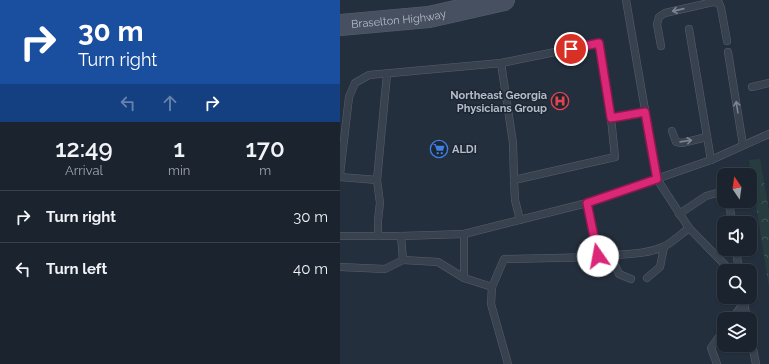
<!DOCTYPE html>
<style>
:root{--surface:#1b232e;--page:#242b36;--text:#f1f3f6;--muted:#a0a4aa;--line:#39404a}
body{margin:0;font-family:Raleway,sans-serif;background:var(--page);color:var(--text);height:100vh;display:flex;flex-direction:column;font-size:15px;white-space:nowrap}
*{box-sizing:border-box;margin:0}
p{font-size:13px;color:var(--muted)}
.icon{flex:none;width:22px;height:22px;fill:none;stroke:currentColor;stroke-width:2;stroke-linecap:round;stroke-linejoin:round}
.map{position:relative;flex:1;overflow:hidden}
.sheet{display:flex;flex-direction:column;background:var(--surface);width:340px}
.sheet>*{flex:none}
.top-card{background:#1a4fa0;color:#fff;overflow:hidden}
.needle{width:26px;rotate:347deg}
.buttons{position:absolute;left:377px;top:168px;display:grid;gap:8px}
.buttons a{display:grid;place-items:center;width:40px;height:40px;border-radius:8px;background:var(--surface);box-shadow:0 1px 3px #0004,0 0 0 1px var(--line);font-size:20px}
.pin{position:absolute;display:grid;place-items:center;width:34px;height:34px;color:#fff;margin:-17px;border:2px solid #fff;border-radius:50%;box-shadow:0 1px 4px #0007}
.me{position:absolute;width:44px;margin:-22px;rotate:348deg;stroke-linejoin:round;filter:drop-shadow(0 0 3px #0008)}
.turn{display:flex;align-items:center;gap:14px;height:84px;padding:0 12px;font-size:18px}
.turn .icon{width:52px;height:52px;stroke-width:2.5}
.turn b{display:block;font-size:28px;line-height:34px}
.lanes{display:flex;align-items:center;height:38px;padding:0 12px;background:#0003;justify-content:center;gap:20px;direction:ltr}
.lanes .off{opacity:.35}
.eta{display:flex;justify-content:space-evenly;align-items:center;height:68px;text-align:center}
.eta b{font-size:24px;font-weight:600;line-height:28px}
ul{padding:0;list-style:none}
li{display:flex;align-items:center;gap:12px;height:52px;padding:0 12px;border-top:1px solid var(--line)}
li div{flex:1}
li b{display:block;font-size:15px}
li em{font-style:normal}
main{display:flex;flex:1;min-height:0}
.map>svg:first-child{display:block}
</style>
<main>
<section class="sheet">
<div class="top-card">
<div class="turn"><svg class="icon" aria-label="right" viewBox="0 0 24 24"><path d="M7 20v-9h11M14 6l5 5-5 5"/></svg><div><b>30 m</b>Turn right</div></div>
<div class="lanes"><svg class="icon off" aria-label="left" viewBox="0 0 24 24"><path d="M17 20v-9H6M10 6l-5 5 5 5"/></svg><svg class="icon off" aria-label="ahead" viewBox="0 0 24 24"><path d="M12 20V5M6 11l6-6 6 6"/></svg><svg class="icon" aria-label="right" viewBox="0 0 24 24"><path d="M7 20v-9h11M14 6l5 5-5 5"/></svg></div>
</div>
<div class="eta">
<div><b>12:49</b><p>Arrival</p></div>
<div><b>1</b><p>min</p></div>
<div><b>170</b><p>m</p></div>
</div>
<ul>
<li><svg class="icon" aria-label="right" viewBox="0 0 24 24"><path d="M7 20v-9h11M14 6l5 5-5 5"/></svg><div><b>Turn right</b></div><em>30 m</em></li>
<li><svg class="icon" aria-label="left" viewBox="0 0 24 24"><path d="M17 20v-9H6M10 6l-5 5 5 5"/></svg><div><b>Turn left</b></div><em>40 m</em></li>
</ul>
</section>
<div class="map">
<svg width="429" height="364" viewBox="0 0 429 364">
<defs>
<pattern id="forest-crowns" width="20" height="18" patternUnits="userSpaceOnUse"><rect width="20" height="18" fill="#263c3f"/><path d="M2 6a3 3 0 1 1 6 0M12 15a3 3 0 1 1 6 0" fill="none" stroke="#435659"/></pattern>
</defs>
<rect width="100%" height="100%" fill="#242f3e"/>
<!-- forest -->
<path fill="url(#forest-crowns)" d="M 420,159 L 429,211 L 429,288 L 409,160 Z"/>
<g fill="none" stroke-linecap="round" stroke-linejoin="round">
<defs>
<g id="lane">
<path d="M 286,0 L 317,179 L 349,228 L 391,271"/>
<path d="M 349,29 L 371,160"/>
<path d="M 321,46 L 317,24 L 319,17 L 325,13 L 373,2 L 379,3 L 381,8 L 387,41"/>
<path d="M 388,52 L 403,145"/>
<path d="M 161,63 L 173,143 L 174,180"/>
<path d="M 412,87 L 429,83"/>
<path d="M 271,118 L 305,113"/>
<path d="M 332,131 L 336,142 L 342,143 L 367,137"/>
<path d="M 0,174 L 9,97 L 15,83 L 29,75 L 161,63 L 259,43 L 271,118 L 275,157 L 174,180 L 175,200 L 180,220"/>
<path d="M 0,177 L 37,180"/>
<path d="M 389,201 L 392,223"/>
<path d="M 247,203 L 258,257"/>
<path d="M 339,214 L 366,196 L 384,191"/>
<path d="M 124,234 L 124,278 L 152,287"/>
<path d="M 0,236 L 61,236 L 124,234 L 247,203 L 371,160 L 429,134"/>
<path d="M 38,236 L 38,220 L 40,203 L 37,180 L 47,74"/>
<path d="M 61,236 L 63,260 L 98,262 L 124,278"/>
<path d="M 396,249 L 399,271"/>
<path d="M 270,254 L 279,274 L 291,279"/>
<path d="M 0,267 L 45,269 L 63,260"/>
<path d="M 307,278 L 320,267 L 324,247"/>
<path d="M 403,297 L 407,319"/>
<path d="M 392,319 L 404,303"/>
<path d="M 410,334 L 416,364"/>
<path d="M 168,364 L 151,304 L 152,287 L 164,259 L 258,257 C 280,253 302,256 323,247 C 332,243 341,234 349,228"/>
<path d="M 377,364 L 371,348 L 384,330"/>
</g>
<g id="secondary">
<path id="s1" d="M 0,25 L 89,17 L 164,0"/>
</g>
</defs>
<!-- lane casing -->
<use href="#lane" stroke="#565f6c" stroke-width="8"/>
<!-- secondary casing -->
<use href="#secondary" stroke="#565f6c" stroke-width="22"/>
<!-- lane -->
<use href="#lane" stroke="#38414e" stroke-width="7"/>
<!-- secondary -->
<use href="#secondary" stroke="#465061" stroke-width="21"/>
</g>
<!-- one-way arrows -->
<defs><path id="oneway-shaft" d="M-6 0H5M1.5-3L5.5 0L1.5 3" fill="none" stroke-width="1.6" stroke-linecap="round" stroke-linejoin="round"/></defs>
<g stroke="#7c8592">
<use href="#oneway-shaft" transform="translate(338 10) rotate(167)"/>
<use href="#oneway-shaft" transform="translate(397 107) rotate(-99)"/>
<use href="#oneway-shaft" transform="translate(346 141) rotate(-8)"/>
</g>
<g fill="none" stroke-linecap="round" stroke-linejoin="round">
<defs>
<path id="route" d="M 231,49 L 259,43 L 271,118 L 305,112 L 317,179 L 247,203 L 258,256"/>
</defs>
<!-- route casing -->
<use href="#route" stroke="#8e194d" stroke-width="10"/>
<!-- route -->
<use href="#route" stroke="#db2777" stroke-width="7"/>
</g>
<!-- icons -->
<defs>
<symbol id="hospital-ring" viewBox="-11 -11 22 22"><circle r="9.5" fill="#1d2633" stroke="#e0444e" stroke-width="1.5"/><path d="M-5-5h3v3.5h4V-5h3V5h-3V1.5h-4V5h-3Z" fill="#e0444e"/></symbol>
<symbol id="supermarket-ring" viewBox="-11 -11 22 22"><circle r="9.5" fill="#1d2633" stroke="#3f7fe0" stroke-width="1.5"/><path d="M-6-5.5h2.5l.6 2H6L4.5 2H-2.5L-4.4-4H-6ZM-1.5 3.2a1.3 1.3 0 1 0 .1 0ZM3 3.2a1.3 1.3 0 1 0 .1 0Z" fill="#3f7fe0"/></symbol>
</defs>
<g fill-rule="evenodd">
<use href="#hospital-ring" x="210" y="91" width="20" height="20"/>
<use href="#supermarket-ring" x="89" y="139" width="20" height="20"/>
</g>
<g text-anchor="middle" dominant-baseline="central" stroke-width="3" stroke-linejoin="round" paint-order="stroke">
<!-- street labels -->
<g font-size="11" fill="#b4bcc9" stroke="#1d2633">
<text stroke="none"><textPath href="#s1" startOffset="59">Braselton Highway</textPath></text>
</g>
<!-- poi labels -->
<g font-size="11" font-weight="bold" fill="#b4bcc9" stroke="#1d2633" text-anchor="end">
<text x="207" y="95">Northeast Georgia<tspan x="207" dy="13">Physicians Group</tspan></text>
<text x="112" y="149" text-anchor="start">ALDI</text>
</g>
</g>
</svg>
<div class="buttons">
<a><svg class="needle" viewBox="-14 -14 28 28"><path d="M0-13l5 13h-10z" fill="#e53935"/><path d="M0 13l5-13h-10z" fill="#a0a4aa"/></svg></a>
<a><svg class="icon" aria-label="sound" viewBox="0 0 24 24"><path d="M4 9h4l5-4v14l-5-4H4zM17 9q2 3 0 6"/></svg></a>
<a><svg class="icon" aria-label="search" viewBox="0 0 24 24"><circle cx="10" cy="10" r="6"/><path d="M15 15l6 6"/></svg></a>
<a><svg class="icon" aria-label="layers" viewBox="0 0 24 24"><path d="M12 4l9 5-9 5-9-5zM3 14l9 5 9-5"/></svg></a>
</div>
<div class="pin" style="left:231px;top:49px;background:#d93025"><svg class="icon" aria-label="arrive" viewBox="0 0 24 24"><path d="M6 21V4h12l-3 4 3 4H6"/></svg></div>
<svg class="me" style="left:258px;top:256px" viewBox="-20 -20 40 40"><circle r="19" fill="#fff"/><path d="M0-13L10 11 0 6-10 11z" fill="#db2777"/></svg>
</div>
</main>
